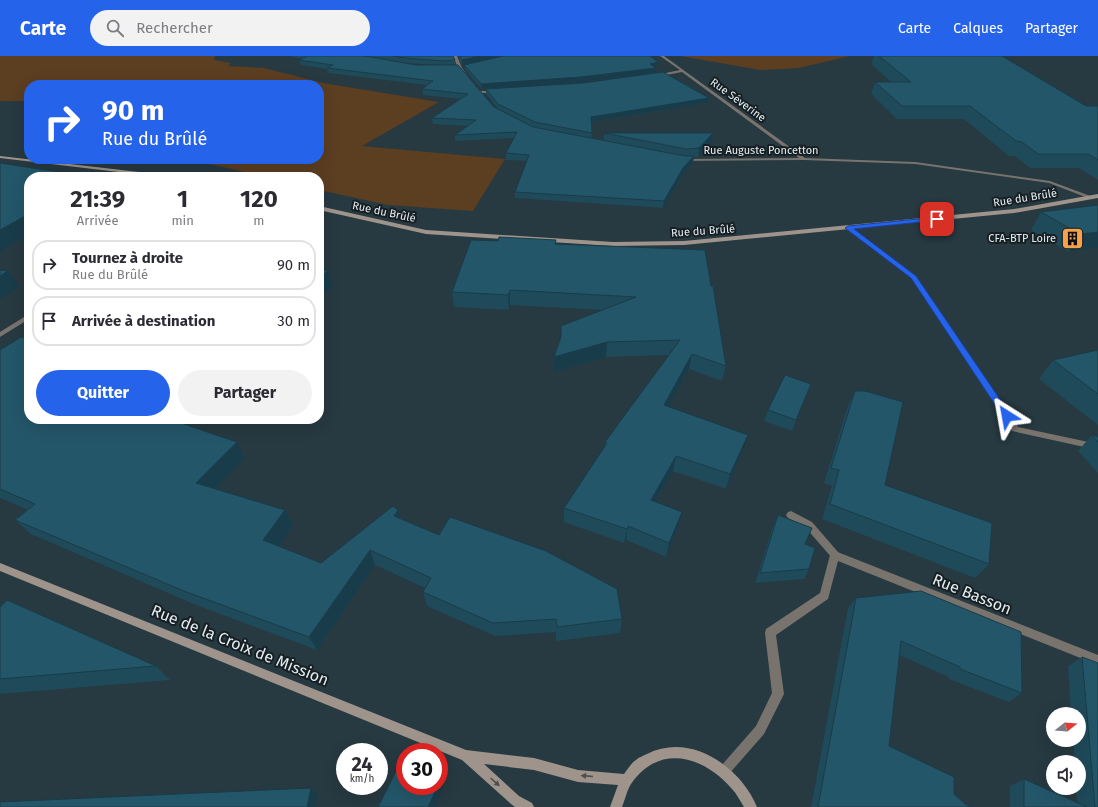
<!DOCTYPE html>
<html lang="fr">
<meta charset="utf-8">
<style>
:root{--surface:#fff;--page:#f2f2f3;--text:#2b2b33;--muted:#7c7c81;--line:#e1e1e2;--accent:#2563eb}
body{margin:0;font-family:"Fira Sans",sans-serif;background:var(--page);color:var(--text);height:100vh;display:flex;flex-direction:column;font-size:15px;white-space:nowrap}
*{box-sizing:border-box;margin:0}
p{font-size:13px;color:var(--muted)}
.icon{flex:none;width:22px;height:22px;fill:none;stroke:currentColor;stroke-width:2;stroke-linecap:round;stroke-linejoin:round}
.map{position:relative;flex:1;overflow:hidden}
.sheet{position:absolute;left:24px;top:116px;width:300px;height:252px;display:flex;flex-direction:column;background:var(--surface);border-radius:16px;box-shadow:0 4px 16px #0002}
.sheet>*{flex:none}
.top-card{position:absolute;left:24px;top:24px;width:300px;height:84px;border-radius:16px;box-shadow:0 4px 16px #0002;background:#2563eb;color:#fff;overflow:hidden}
.needle{width:26px;rotate:73deg}
.buttons{position:absolute;left:1046px;top:651px;display:grid;gap:8px}
.buttons a{display:grid;place-items:center;width:40px;height:40px;border-radius:50%;background:var(--surface);box-shadow:0 4px 16px #0002;font-size:20px}
.speed{position:absolute;left:336px;top:687px;display:flex;gap:8px;font-size:20px;font-weight:700;text-align:center}
.speed>*{display:grid;place-content:center;width:52px;height:52px;border-radius:50%;background:var(--surface);box-shadow:0 4px 16px #0002;line-height:1}
.speed small{font-size:10px;font-weight:400}
.speed .limit{border:6px solid #d22;background:#fff;color:#111}
.pin{position:absolute;display:grid;place-items:center;width:34px;height:34px;color:#fff;margin:-17px;border-radius:8px;box-shadow:0 2px 6px #0006}
.me{position:absolute;width:44px;margin:-22px;rotate:326deg;stroke-linejoin:round;filter:drop-shadow(0 0 3px #0008)}
.turn{display:flex;align-items:center;gap:14px;height:84px;padding:0 12px;font-size:18px}
.turn .icon{width:52px;height:52px;stroke-width:2.5}
.turn b{display:block;font-size:28px;line-height:34px}
.eta{display:flex;justify-content:space-evenly;align-items:center;height:68px;text-align:center}
.eta b{font-size:24px;font-weight:700;line-height:28px}
.button{display:flex;gap:8px;margin-top:auto;padding:8px 12px}
.button a{flex:1;height:46px;border-radius:24px;background:var(--accent);color:#fff;font-size:16px;font-weight:700;line-height:46px;text-align:center}
.button a+a{background:var(--page);color:var(--text)}
ul{padding:0;list-style:none}
li{display:flex;align-items:center;gap:12px;height:50px;margin:0 8px 6px;padding:0 4px;border:2px solid var(--line);border-radius:16px}
li div{flex:1}
li b{display:block;font-size:15px}
li em{font-style:normal}
header{display:flex;align-items:center;gap:24px;box-sizing:border-box;height:56px;padding:0 20px;background:var(--accent);color:#fff}
header strong{font-size:19px}
nav{display:flex;gap:22px;margin-inline-start:auto;font-size:14px}
.search{width:280px;height:36px;background:var(--page);display:flex;align-items:center;gap:10px;box-sizing:border-box;padding:0 14px;border-radius:22px;color:var(--muted);font-size:15px}
.map>svg:first-child{display:block}
</style>
<header>
<strong>Carte</strong>
<div class="search"><svg class="icon" aria-label="search" viewBox="0 0 24 24"><circle cx="10" cy="10" r="6"/><path d="M15 15l6 6"/></svg>Rechercher</div>
<nav><a>Carte</a><a>Calques</a><a>Partager</a></nav>
</header>
<div class="map">
<svg width="1098" height="751" viewBox="0 0 1098 751">
<rect width="100%" height="100%" fill="#273941"/>
<!-- green -->
<g fill="#5c3e21">
<path d="M 0,0 L 215,0 L 214,4 L 231,7 L 228,10 L 264,12 L 323,27 L 439,46 L 362,90 L 505,103 L 473,155 L 388,149 L 319,134 L 319,121 L 268,121 L 209,108 L 219,103 L 319,103 L 319,29 L 29,29 L 29,45 L 0,45 Z"/>
<path d="M 680,0 L 850,0 L 799,12 L 760,14 Z"/>
</g>
<g fill="none" stroke-linecap="round" stroke-linejoin="round">
<!-- lane -->
<path fill="#79736d" fill-rule="evenodd" d="M 791,455 L 812,466 L 838,496 L 840,499 L 838,502 L 835,503 L 832,502 L 806,472 L 788,462 L 786,459 L 788,456 Z"/>
<!-- street -->
<g fill="#79736d" fill-rule="evenodd">
<path d="M 453,0 L 457,0 L 462,12 L 472,26 L 470,26 L 458,12 Z"/>
<path d="M 660,0 L 664,0 L 805,102 L 915,106 L 1050,125 L 1093,141 L 1088,142 L 1049,127 L 915,108 L 804,104 L 681,105 L 681,104 L 683,103 L 799,102 L 682,16 L 656,21 L 656,19 L 680,14 Z"/>
<path d="M 479,35 L 496,35 L 498,36 L 496,37 L 480,37 Z"/>
<path d="M 846,171 L 850,171 L 916,220 L 1018,371 L 1098,388 L 1098,394 L 1012,375 L 912,222 L 846,173 Z"/>
<path d="M 29,258 L 29,263 L 0,281 L 0,276 Z"/>
<path d="M 835,495 L 1098,599 L 1098,609 L 838,505 L 828,543 L 776,579 L 784,638 L 764,678 L 729,718 L 725,720 L 721,718 L 719,714 L 721,710 L 756,670 L 772,637 L 765,577 L 766,573 L 820,537 L 830,499 L 832,496 Z"/>
</g>
<!-- secondary -->
<g fill="#9f948b" fill-rule="evenodd">
<path d="M 0,100 L 174,120 L 176,121 L 161,121 L 0,102 Z"/>
<path d="M 1098,138 L 1098,142 L 1014,157 L 684,189 L 613,190 L 426,178 L 319,154 L 319,150 L 426,174 L 613,186 L 684,185 L 1014,153 Z"/>
<path d="M 0,507 L 466,694 L 534,702 L 578,714 L 624,718 C 628,713 631,707 636,704 C 639,701 643,700 647,698 C 690,676 740,710 757,751 L 744,751 C 740,745 737,738 732,733 C 704,700 659,687 631,728 C 627,734 625,744 622,751 L 610,751 L 618,729 L 578,726 L 534,714 L 484,708 L 519,740 L 532,747 L 534,751 L 515,751 L 511,748 L 462,704 L 0,515 Z"/>
</g>
</g>
<!-- wall -->
<g fill="#1f4a5a" fill-rule="evenodd">
<path d="M 292,0 L 453,0 L 455,4 L 456,9 L 494,51 L 533,71 L 498,53 L 486,38 L 486,33 L 709,42 L 708,47 L 591,66 L 592,82 L 604,84 L 604,77 L 712,86 L 698,101 L 694,101 L 693,106 L 682,119 L 663,152 L 515,142 L 515,136 L 527,105 L 506,104 L 506,97 L 514,82 L 455,85 L 455,79 L 468,70 L 433,68 L 432,62 L 461,43 L 423,39 L 422,33 L 427,29 L 328,17 L 327,13 L 301,9 L 299,4 L 302,3 L 293,1 ZM 372,1 L 406,7 L 439,9 L 416,9 Z"/>
<path d="M 458,0 L 502,0 L 462,9 Z"/>
<path d="M 874,0 L 1002,0 L 1086,50 L 1098,50 L 1098,124 L 1079,112 L 1030,112 L 1015,100 L 1009,100 L 964,63 L 897,63 L 871,38 L 875,26 L 891,26 L 871,8 Z"/>
<path d="M 658,6 L 657,11 L 655,11 L 655,17 L 581,26 L 482,33 L 465,14 L 464,9 Z"/>
<path d="M 1098,149 L 1098,191 L 1069,196 L 1031,174 L 1041,156 Z"/>
<path d="M 556,184 L 556,188 L 711,230 L 726,310 L 722,325 L 689,313 L 668,351 L 743,394 L 726,433 L 673,415 L 655,446 L 678,470 L 666,501 L 626,484 L 624,487 L 564,466 L 564,452 L 605,390 L 605,386 L 669,299 L 606,301 L 554,316 L 603,254 L 510,249 L 509,254 L 454,251 L 452,236 L 498,185 Z"/>
<path d="M 0,294 L 29,363 L 184,363 L 180,367 L 245,402 L 215,433 L 285,454 L 293,469 L 278,490 L 321,507 L 398,454 L 400,462 L 622,563 L 620,577 L 556,585 L 556,576 L 495,580 L 427,550 L 423,536 L 425,532 L 375,509 L 317,594 L 196,549 L 31,478 L 15,464 L 28,454 L 0,442 Z"/>
<path d="M 1098,294 L 1098,369 L 1039,323 L 1053,304 Z"/>
<path d="M 811,328 L 792,375 L 764,365 L 768,354 Z"/>
<path d="M 855,335 L 885,429 L 989,508 L 975,522 L 822,463 L 832,430 L 824,427 L 848,350 Z"/>
<path d="M 1092,379 L 1098,381 L 1098,417 L 1078,395 Z"/>
<path d="M 778,459 L 809,513 L 804,523 L 755,527 L 773,470 Z"/>
<path d="M 856,542 L 1022,637 L 1009,646 L 949,623 L 949,621 L 899,599 L 889,690 L 954,738 L 965,748 L 971,751 L 811,751 L 848,552 Z"/>
<path d="M 0,551 L 156,610 L 170,624 L 0,638 Z"/>
<path d="M 1082,601 L 1098,751 L 1010,751 L 1010,730 L 1024,723 L 1077,747 L 1076,732 L 1079,732 L 1079,706 L 1075,706 L 1073,684 L 1079,684 L 1079,658 L 1071,658 L 1068,610 Z"/>
</g>
<!-- shaded-wall -->
<g fill="#193c4a">
<path d="M 480,0 L 502,0 L 462,9 L 462,4 Z"/>
<path d="M 658,6 L 657,11 L 655,12 L 656,12 L 655,17 L 581,26 L 482,33 L 481,28 L 650,8 Z"/>
<path d="M 709,42 L 708,47 L 590,66 L 591,61 Z"/>
<path d="M 713,77 L 712,86 L 698,101 L 699,92 Z"/>
<path d="M 694,100 L 693,106 L 682,119 L 663,152 L 664,145 L 683,112 Z"/>
<path d="M 29,158 L 29,179 L 0,196 L 0,174 Z"/>
<path d="M 1098,176 L 1098,191 L 1069,196 L 1080,178 Z"/>
<path d="M 319,203 L 321,209 L 319,211 Z"/>
<path d="M 8,215 L 19,231 L 0,243 L 0,220 Z"/>
<path d="M 328,215 L 332,230 L 319,241 L 319,222 Z"/>
<path d="M 510,234 L 510,249 L 509,254 L 508,239 Z"/>
<path d="M 607,286 L 606,301 L 554,316 L 554,301 Z"/>
<path d="M 692,298 L 689,313 L 661,364 L 664,349 Z"/>
<path d="M 163,363 L 184,363 L 170,375 Z"/>
<path d="M 748,379 L 743,394 L 726,433 L 730,418 Z"/>
<path d="M 237,386 L 245,402 L 206,442 L 196,427 Z"/>
<path d="M 676,400 L 673,415 L 648,458 L 651,444 Z"/>
<path d="M 285,454 L 293,469 L 272,499 L 263,484 Z"/>
<path d="M 398,454 L 402,469 L 394,460 Z"/>
<path d="M 682,456 L 678,470 L 666,501 L 669,487 Z"/>
<path d="M 628,470 L 626,484 L 624,487 L 627,473 Z"/>
<path d="M 370,494 L 375,509 L 317,594 L 309,581 Z"/>
<path d="M 440,725 L 443,732 L 435,751 L 428,751 L 438,730 L 439,730 Z"/>
<path d="M 311,732 L 317,739 L 315,751 L 307,751 Z"/>
</g>
<!-- building -->
<g fill="#245669" stroke="#193c4a">
<path d="M 308,0 L 365,0 L 416,9 L 458,9 L 494,51 L 533,71 L 685,100 L 694,100 L 683,112 L 664,145 L 515,136 L 529,99 L 506,97 L 517,76 L 455,79 L 476,64 L 432,62 L 468,38 L 422,33 L 433,25 L 327,12 L 333,9 L 299,4 Z"/>
<path d="M 393,0 L 453,0 L 455,4 L 444,5 L 406,2 Z"/>
<path d="M 460,0 L 480,0 L 462,4 Z"/>
<path d="M 503,0 L 650,0 L 658,6 L 650,8 L 656,12 L 581,21 L 481,28 L 464,9 Z"/>
<path d="M 879,0 L 1002,0 L 1086,50 L 1098,50 L 1098,104 L 1088,98 L 1038,98 L 1022,86 L 1016,85 L 970,50 L 902,50 L 875,26 L 911,26 Z"/>
<path d="M 663,16 L 709,42 L 591,61 L 592,77 L 535,66 L 498,48 L 486,33 L 583,27 Z"/>
<path d="M 604,77 L 713,77 L 699,92 L 686,93 Z"/>
<path d="M 0,107 L 93,121 L 29,121 L 29,158 L 0,174 Z"/>
<path d="M 1098,149 L 1098,176 L 1080,178 L 1041,156 Z"/>
<path d="M 499,181 L 556,184 L 555,188 L 705,194 L 711,230 L 713,230 L 726,310 L 692,298 L 664,349 L 748,379 L 730,418 L 676,400 L 651,444 L 682,456 L 669,487 L 628,470 L 627,473 L 564,452 L 607,387 L 605,386 L 680,284 L 607,286 L 554,301 L 561,281 L 561,270 L 636,241 L 510,234 L 508,239 L 452,236 L 471,184 L 498,185 Z"/>
<path d="M 319,213 L 328,215 L 319,222 Z"/>
<path d="M 0,214 L 8,215 L 0,220 Z"/>
<path d="M 21,281 L 29,283 L 29,363 L 169,363 L 237,386 L 196,427 L 285,454 L 263,484 L 321,507 L 393,450 L 398,454 L 394,460 L 439,479 L 450,461 L 546,495 L 617,533 L 622,563 L 557,571 L 556,563 L 493,567 L 423,536 L 431,522 L 370,494 L 309,581 L 184,535 L 15,464 L 35,448 L 0,433 L 0,294 Z"/>
<path d="M 1098,294 L 1098,338 L 1053,304 Z"/>
<path d="M 785,319 L 811,328 L 796,364 L 768,354 Z"/>
<path d="M 855,335 L 865,335 L 903,346 L 885,429 L 992,467 L 989,508 L 830,448 L 839,414 L 831,412 Z"/>
<path d="M 1092,379 L 1098,381 L 1098,386 Z"/>
<path d="M 778,459 L 812,472 L 805,488 L 815,492 L 809,513 L 760,517 Z"/>
<path d="M 921,535 L 1021,576 L 1022,637 L 960,613 L 960,611 L 901,585 L 889,690 L 954,721 L 954,738 L 965,748 L 971,751 L 818,751 L 856,542 Z"/>
<path d="M 7,544 L 156,610 L 0,623 L 0,551 Z"/>
<path d="M 1082,601 L 1098,607 L 1098,751 L 1095,751 Z"/>
<path d="M 399,709 L 405,711 L 405,730 L 438,730 L 428,751 L 378,751 Z"/>
<path d="M 1024,723 L 1087,751 L 1024,751 Z"/>
<path d="M 311,732 L 307,751 L 0,751 L 0,746 Z"/>
</g>
<!-- one-way arrows -->
<defs><path id="oneway-solid" d="M-6-.8H1V-3.2L6.5 0L1 3.2V.8H-6Z"/></defs>
<g fill="#4d4e4d">
<use href="#oneway-solid" transform="translate(587 720) rotate(-175)"/>
<use href="#oneway-solid" transform="translate(495 726) rotate(42)"/>
</g>
<!-- route -->
<path fill="#2563eb" stroke="#184099" d="M 937,161 L 939,162 L 939,164 L 854,173 L 916,220 L 1010,358 L 1011,360 L 1010,362 L 1004,362 L 911,222 L 845,172 L 848,170 Z"/>
<!-- icons -->
<defs>
<symbol id="building-square" viewBox="-11 -11 22 22"><rect x="-9" y="-9" width="18" height="18" rx="4" fill="#f7a14a" stroke="#171f23"/><path d="M-4-6H4V6H1V3H-1V6H-4ZM-2.5-4.3h1.7v1.8h-1.7ZM.8-4.3h1.7v1.8H.8ZM-2.5-1h1.7V.8h-1.7ZM.8-1h1.7V.8H.8Z" fill="#111"/></symbol>
</defs>
<g fill-rule="evenodd">
<use href="#building-square" x="1060" y="170" width="25" height="25"/>
</g>
<g text-anchor="middle" dominant-baseline="central" stroke-width="4" stroke-linejoin="round" paint-order="stroke">
<!-- far-street labels -->
<g font-size="11" fill="#e2edf2" stroke="#171f23">
<text transform="translate(738 44) rotate(36)">Rue Séverine</text>
<text x="761" y="94">Rue Auguste Poncetton</text>
<text transform="translate(1025 142) rotate(-9)">Rue du Brûlé</text>
<text transform="translate(384 156) rotate(12)">Rue du Brûlé</text>
<text transform="translate(703 175) rotate(-4)">Rue du Brûlé</text>
</g>
<!-- far-poi labels -->
<g font-size="11" fill="#e2edf2" stroke="#171f23" text-anchor="end">
<text x="1056" y="182">CFA-BTP Loire</text>
</g>
<!-- near-street labels -->
<g font-size="16" fill="#e2edf2" stroke="#171f23">
<text transform="translate(972 538) rotate(22)">Rue Basson</text>
<text transform="translate(240 589) rotate(22)">Rue de la Croix de Mission</text>
</g>
</g>
</svg>
<div class="buttons">
<a><svg class="needle" viewBox="-14 -14 28 28"><path d="M0-13l5 13h-10z" fill="#e53935"/><path d="M0 13l5-13h-10z" fill="#7c7c81"/></svg></a>
<a><svg class="icon" aria-label="sound" viewBox="0 0 24 24"><path d="M4 9h4l5-4v14l-5-4H4zM17 9q2 3 0 6"/></svg></a>
</div>
<div class="speed"><div>24<small>km/h</small></div><div class="limit">30</div></div>
<div class="pin" style="left:937px;top:163px;background:#d93025"><svg class="icon" aria-label="arrive" viewBox="0 0 24 24"><path d="M6 21V4h12l-3 4 3 4H6"/></svg></div>
<svg class="me" style="left:1007px;top:360px" viewBox="-20 -20 40 40"><path d="M0-17L14 15 0 8-14 15z" fill="#2563eb" stroke="#fff" stroke-width="4"/></svg>
<div class="top-card">
<div class="turn"><svg class="icon" aria-label="right" viewBox="0 0 24 24"><path d="M7 20v-9h11M14 6l5 5-5 5"/></svg><div><b>90 m</b>Rue du Brûlé</div></div>
</div>
<section class="sheet">
<div class="eta">
<div><b>21:39</b><p>Arrivée</p></div>
<div><b>1</b><p>min</p></div>
<div><b>120</b><p>m</p></div>
</div>
<ul>
<li><svg class="icon" aria-label="right" viewBox="0 0 24 24"><path d="M7 20v-9h11M14 6l5 5-5 5"/></svg><div><b>Tournez à droite</b><p>Rue du Brûlé</p></div><em>90 m</em></li>
<li><svg class="icon" aria-label="arrive" viewBox="0 0 24 24"><path d="M6 21V4h12l-3 4 3 4H6"/></svg><div><b>Arrivée à destination</b></div><em>30 m</em></li>
</ul>
<div class="button"><a>Quitter</a><a>Partager</a></div>
</section>
</div>
